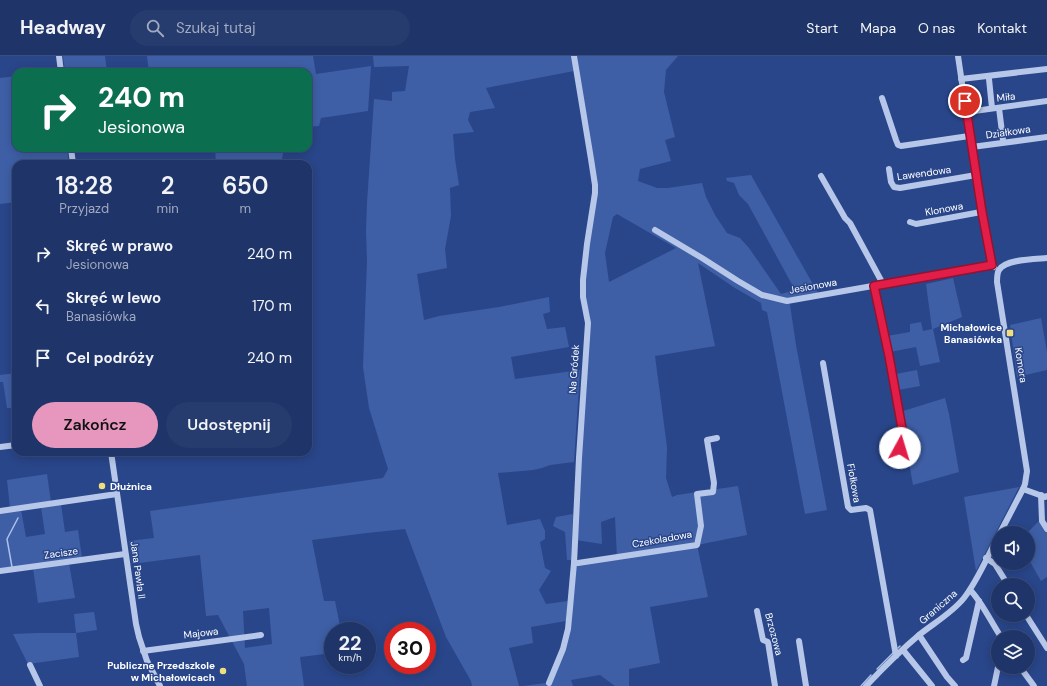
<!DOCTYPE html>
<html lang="pl">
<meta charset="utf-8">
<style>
:root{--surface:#1f3468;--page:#273c6e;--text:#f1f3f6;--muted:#a1aac0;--line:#3c4f7c;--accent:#e797bd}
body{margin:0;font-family:"DM Sans",sans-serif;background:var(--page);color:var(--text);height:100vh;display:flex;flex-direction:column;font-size:15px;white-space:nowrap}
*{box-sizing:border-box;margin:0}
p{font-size:13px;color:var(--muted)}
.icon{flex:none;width:22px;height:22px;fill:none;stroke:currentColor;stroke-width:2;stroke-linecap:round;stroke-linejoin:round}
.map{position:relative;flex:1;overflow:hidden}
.sheet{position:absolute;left:12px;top:104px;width:300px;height:296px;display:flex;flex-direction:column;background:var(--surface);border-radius:12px;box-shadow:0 2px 10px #0003,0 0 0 1px var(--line)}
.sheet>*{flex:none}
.hud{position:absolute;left:12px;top:12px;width:300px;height:84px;border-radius:12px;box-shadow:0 2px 10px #0003,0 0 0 1px var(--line);background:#0b6e4f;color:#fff;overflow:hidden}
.controls{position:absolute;left:991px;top:470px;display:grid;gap:8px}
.controls a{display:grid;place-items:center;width:44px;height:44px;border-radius:50%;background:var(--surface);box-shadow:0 2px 10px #0003,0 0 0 1px var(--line);font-size:20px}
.speed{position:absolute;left:324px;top:566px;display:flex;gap:8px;font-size:20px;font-weight:700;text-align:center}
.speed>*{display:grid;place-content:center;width:52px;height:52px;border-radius:50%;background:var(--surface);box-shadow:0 2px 10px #0003,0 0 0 1px var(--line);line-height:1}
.speed small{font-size:10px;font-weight:400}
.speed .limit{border:6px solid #d22;background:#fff;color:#111}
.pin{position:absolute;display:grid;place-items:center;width:34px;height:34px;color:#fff;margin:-17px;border:2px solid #fff;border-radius:50%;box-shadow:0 1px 4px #0007}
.me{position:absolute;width:44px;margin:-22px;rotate:6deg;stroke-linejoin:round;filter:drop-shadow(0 0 3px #0008)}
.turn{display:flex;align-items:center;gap:14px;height:84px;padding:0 20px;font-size:18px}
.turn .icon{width:52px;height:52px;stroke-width:2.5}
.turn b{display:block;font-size:28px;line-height:34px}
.eta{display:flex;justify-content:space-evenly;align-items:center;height:68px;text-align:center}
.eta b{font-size:24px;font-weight:600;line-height:28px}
.button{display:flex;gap:8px;margin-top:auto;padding:8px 20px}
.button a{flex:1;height:46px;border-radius:24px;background:var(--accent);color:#111;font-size:16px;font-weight:600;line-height:46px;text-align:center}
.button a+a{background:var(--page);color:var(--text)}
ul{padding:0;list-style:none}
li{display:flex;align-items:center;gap:12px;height:52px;padding:0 20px}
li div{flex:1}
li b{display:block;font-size:15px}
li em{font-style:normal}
header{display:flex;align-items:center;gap:24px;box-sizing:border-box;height:56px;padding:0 20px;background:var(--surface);border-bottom:1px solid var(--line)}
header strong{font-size:19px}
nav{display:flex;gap:22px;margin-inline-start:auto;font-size:14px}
.search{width:280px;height:36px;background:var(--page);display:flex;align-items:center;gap:10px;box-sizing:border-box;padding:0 14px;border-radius:22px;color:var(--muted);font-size:15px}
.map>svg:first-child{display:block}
</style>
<header>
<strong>Headway</strong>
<div class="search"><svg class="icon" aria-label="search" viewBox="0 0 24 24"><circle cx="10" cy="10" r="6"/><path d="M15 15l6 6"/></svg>Szukaj tutaj</div>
<nav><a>Start</a><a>Mapa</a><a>O nas</a><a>Kontakt</a></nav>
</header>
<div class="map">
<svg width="1047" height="630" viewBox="0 0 1047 630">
<rect width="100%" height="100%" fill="#29468a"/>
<!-- green -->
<g fill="#3e5fa6" fill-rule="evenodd">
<path d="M 63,0 L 105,0 L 107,16 L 65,16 Z"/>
<path d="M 147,0 L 313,0 L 316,18 L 371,10 L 368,55 L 321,62 L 319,70 L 308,71 L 308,16 L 149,16 Z"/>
<path d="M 373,0 L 572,0 L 574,15 L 486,32 L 495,52 L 470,56 L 468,64 L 474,76 L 453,78 L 455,103 L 459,129 L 450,132 L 451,160 L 445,193 L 447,212 L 417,218 L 424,264 L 439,260 L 499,251 L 549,241 L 550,256 L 543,258 L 547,273 L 565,271 L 569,291 L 511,301 L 515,323 L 580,314 L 574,406 L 550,409 L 542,412 L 533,414 L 498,417 L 507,469 L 540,463 L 545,475 L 545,483 L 540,486 L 545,512 L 551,515 L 539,534 L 546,548 L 568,545 L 566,565 L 531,571 L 533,587 L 509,592 L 519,630 L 472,630 L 471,625 L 446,581 L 405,473 L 367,477 L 312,484 L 324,545 L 335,545 L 341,575 L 333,575 L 333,597 L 300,601 L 304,630 L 247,630 L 244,608 L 218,559 L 206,560 L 200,499 L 132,508 L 129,485 L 154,482 L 150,455 L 383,422 L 388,413 L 369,352 L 363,311 L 367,205 L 366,174 L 367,147 L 374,43 L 392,45 L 392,36 L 405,35 L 409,10 L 374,11 ZM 269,552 L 272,588 L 245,592 L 243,555 Z"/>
<path d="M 577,0 L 678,0 L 666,14 L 664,36 L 675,81 L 665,84 L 671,105 L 640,113 L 638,125 L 657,132 L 668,132 L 702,127 L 706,141 L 715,159 L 727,177 L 740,182 L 749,192 L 781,238 L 795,234 L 748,148 L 739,139 L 734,127 L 727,125 L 726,122 L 751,119 L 818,237 L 789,242 L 796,289 L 827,454 L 805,458 L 767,256 L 762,254 L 761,247 L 735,232 L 698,207 L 715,290 L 655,300 L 667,391 L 666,422 L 672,441 L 677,439 L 738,430 L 747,479 L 697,489 L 708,541 L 650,551 L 660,607 L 629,613 L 629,630 L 615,630 L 600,619 L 571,624 L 573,630 L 523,630 L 546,627 L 549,629 L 565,594 L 576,509 L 617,502 L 615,461 L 601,466 L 602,488 L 576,484 L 590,266 L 585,242 L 588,189 L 595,151 ZM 617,158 L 676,192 L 609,226 L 605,197 L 613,161 Z"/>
<path d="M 16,20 L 16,92 L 67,92 L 69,108 L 16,108 L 16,146 L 0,148 L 0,22 Z"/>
<path d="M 215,92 L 284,92 L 281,108 L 216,108 Z"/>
<path d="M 953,222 L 962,261 L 933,273 L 940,306 L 920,310 L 916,291 L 890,296 L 887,280 L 910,276 L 910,268 L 921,266 L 923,275 L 932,273 L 926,228 Z"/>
<path d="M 1041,262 L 1047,296 L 1047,314 L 1017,321 L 1010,269 Z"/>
<path d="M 917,314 L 920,330 L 898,334 L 896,318 Z"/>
<path d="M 16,317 L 16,352 L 7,352 L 3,326 L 0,326 L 0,319 Z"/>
<path d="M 945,342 L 949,358 L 959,416 L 913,429 L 900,356 Z"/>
<path d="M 47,418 L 51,446 L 10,452 L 7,424 Z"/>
<path d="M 1019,431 L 976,515 L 964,441 Z"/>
<path d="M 61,448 L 65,476 L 78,474 L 82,502 L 0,514 L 0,456 L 21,454 L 26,481 L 45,478 L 41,451 Z"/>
<path d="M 573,458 L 571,504 L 567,504 L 565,476 L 553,470 L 556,461 Z"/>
<path d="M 1040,464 L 1047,477 L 1047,521 L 1041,525 L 1028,502 L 1028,477 L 1027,477 Z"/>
<path d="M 69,507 L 75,542 L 38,547 L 33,512 Z"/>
<path d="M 94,556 L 97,574 L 76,577 L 79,601 L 28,608 L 13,578 L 37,577 L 76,577 L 74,558 Z"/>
</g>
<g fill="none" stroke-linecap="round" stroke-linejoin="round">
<!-- stream -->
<g stroke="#acc0e9" stroke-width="1.5">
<path d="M 12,511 L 7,483 L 18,462"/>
<path d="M 898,592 L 900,590"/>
<path d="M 877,613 L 893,597"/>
<path d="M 861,630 L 871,619"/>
</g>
<!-- minor -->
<g stroke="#b7c7e9" stroke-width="6">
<path d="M 59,0 L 61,16"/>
<path d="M 958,0 L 981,156 L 992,209 L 994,211"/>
<path d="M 961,23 L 1047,13"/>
<path d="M 989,23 L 992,52"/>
<path d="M 882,42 L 896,84 L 898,89 L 901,90 L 969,80"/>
<path d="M 999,52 L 1003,84"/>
<path d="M 967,56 L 1047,45"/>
<path d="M 972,91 L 1047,81"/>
<path d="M 71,92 L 73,108"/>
<path d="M 889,113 L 891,126 L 894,131 L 900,132 L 976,119"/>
<path d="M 821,120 L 845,162 L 850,167 L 883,228"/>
<path d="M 910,166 L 916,168 L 981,156"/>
<path d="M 655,174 L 702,202 L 738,225 L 762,239 L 787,245 L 992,209"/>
<path d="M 874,230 L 889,300 L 903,378 L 900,392"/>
<path d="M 823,307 L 848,451 L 851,454 L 866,452 L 870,454 L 896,600"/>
<path d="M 0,391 L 16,389"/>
<path d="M 111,396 L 136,568 L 139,581 L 147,605 L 160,630"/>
<path d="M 1023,433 L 1045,441 L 1047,440"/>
<path d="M 1041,439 L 1042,465 L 1047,473"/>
<path d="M 0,455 L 117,438"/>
<path d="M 1000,477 L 1023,433 L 1025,428 L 1027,415 L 997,226 C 997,222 997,217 999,214 C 1005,203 1036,203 1047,202"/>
<path d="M 986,502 L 995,508 L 1008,529"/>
<path d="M 574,507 L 578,507 L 697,489 L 701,470 L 697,438 L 713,436 L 714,427 L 707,384 L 717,382"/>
<path d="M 0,515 L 125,498"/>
<path d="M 970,534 C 980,543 993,569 1001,581"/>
<path d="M 757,555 L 763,584 L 768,586 L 775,630"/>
<path d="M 1026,559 L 1047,592"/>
<path d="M 919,579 L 947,621 L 955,630"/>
<path d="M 799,585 L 806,630"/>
<path d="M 903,594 L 932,630"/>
<path d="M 143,595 L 261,579"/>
<path d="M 963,604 L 966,602 L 979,545"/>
<path d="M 30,609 L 40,630"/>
<path d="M 1020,611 L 1034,630"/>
<path d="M 549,627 L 563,593 L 568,573 L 570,552 L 574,507 L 579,402 L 588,267 L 583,241 L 583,224 L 587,188 L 595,137 L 595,129 L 591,103 L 574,0"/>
<path d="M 866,630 C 883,612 900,595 919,579 C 934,567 952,557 964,542 C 978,524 987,501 998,481"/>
<path d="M 994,630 L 998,611"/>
</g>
</g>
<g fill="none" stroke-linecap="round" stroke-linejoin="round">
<defs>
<path id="route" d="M 900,392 L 903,378 L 889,300 L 874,230 L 992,209 L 982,156 L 965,45"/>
</defs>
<!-- route casing -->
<use href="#route" stroke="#92132f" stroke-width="10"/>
<!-- route -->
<use href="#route" stroke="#e11d48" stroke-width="7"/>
</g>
<!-- markers -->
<g fill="#f0de7e" stroke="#29468a" stroke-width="1.5">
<rect x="1006" y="273" width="8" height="8" rx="2"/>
<circle cx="102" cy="430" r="4"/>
<circle cx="223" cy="615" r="4"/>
</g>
<g text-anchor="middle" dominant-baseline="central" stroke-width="3" stroke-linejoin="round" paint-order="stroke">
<!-- street labels -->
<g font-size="10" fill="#fff" stroke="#29468a">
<text transform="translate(1006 41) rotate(-7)">Miła</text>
<text transform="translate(1008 76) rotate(-8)">Działkowa</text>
<text transform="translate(924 117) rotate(-8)">Lawendowa</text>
<text transform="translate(944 153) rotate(-10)">Klonowa</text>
<text transform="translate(813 230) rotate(-10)">Jesionowa</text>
<text transform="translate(1021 309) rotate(81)">Komora</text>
<text transform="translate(574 313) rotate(-86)">Na Gródek</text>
<text transform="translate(854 427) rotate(80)">Fiołkowa</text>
<text transform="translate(662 483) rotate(-10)">Czekoladowa</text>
<text transform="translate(61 497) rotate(-8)">Zacisze</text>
<text transform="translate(138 514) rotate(82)">Jana Pawła II</text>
<text transform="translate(938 551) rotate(-41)">Graniczna</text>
<text transform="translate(201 577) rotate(-7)">Majowa</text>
<text transform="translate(774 578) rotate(75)">Brzozowa</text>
</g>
<!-- poi labels -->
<g font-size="10" font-weight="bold" fill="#fff" stroke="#29468a" text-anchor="end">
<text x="1002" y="271">Michałowice<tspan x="1002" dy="12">Banasiówka</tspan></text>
<text x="110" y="430" text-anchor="start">Dłużnica</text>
<text x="215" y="609">Publiczne Przedszkole<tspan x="215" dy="12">w Michałowicach</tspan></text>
</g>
</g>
</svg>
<div class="controls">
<a><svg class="icon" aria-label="sound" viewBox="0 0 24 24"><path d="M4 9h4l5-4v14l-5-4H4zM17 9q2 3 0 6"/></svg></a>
<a><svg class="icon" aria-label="search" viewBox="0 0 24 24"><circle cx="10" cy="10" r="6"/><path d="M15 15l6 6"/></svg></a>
<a><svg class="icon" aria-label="layers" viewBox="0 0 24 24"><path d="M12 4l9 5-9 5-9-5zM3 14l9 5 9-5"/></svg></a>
</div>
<div class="speed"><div>22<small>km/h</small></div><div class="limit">30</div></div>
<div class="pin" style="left:965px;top:45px;background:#d93025"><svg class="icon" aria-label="arrive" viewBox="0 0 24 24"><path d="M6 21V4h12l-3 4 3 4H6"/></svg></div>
<svg class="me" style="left:900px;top:392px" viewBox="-20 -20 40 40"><circle r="19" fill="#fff"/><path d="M0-13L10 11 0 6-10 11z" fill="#e11d48"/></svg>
<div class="hud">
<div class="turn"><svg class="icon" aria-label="right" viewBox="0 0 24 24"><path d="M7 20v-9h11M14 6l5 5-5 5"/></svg><div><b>240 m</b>Jesionowa</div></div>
</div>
<section class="sheet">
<div class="eta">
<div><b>18:28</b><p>Przyjazd</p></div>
<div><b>2</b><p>min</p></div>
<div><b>650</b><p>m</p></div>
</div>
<ul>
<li><svg class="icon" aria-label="right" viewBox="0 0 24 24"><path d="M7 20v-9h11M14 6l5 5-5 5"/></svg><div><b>Skręć w prawo</b><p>Jesionowa</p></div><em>240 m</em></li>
<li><svg class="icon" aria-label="left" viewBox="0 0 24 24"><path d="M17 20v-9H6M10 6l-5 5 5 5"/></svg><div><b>Skręć w lewo</b><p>Banasiówka</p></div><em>170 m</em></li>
<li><svg class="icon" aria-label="arrive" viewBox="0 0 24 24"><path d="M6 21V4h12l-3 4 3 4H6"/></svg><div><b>Cel podróży</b></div><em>240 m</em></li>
</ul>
<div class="button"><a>Zakończ</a><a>Udostępnij</a></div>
</section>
</div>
